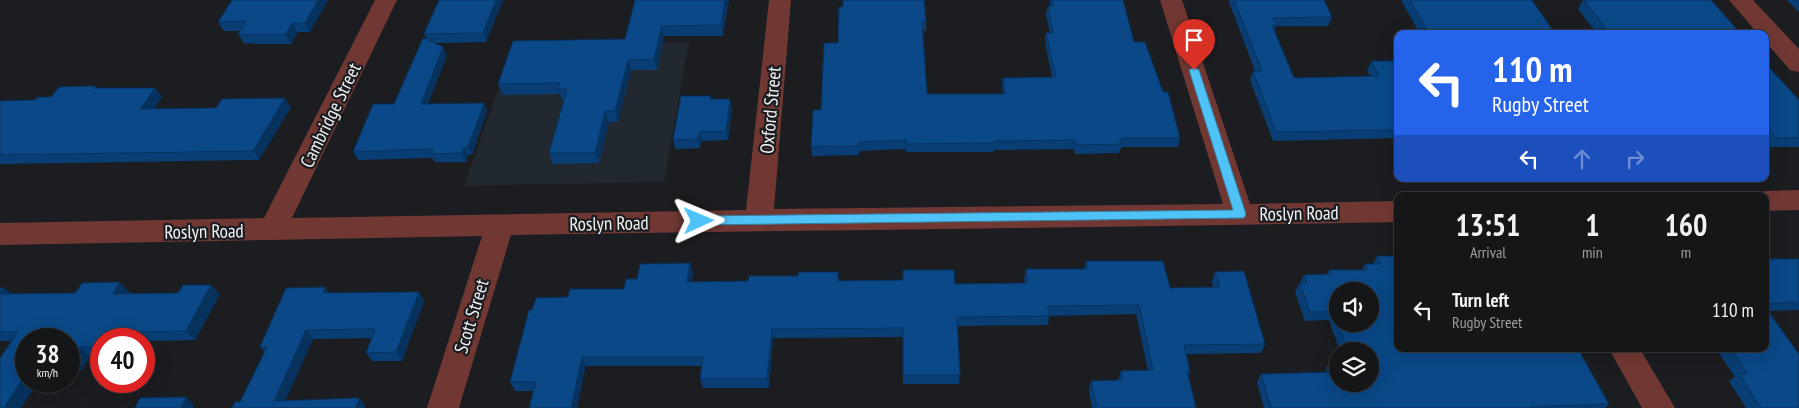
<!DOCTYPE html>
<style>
:root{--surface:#141618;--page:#1d1f21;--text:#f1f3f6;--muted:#9d9fa2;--line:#333537}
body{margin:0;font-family:"PT Sans Narrow",sans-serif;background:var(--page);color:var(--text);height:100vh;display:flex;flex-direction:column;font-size:19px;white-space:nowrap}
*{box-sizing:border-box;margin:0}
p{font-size:16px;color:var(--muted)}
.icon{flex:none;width:28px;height:28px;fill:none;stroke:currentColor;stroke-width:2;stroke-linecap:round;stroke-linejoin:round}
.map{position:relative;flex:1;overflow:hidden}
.details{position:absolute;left:1394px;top:192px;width:375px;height:160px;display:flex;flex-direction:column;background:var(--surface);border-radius:10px;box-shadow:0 5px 20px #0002,0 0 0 1px var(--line)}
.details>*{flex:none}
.top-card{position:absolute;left:1394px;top:30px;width:375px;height:152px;border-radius:10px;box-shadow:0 5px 20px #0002,0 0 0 1px var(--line);background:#2563eb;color:#fff;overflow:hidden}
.tools{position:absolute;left:1329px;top:282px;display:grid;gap:10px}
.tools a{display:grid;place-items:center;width:50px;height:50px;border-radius:50%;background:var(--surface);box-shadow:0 5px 20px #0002,0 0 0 1px var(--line);font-size:25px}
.speed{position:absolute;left:15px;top:328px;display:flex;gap:10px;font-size:25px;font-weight:700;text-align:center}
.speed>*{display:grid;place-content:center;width:65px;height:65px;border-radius:50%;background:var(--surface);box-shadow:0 5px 20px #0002,0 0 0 1px var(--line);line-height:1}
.speed small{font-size:12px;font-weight:400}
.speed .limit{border:8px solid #d22;background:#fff;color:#111}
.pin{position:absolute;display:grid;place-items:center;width:42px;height:42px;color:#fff;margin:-51px -21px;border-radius:50% 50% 50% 0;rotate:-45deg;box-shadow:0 0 5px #0007}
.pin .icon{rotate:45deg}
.me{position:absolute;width:55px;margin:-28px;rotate:89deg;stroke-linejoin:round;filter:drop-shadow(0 0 4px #0008)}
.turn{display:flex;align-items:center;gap:18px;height:105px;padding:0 15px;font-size:22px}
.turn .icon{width:65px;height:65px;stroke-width:2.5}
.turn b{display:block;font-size:35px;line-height:42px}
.lanes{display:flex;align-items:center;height:48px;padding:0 15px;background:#0003;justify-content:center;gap:25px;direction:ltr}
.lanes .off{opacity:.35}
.eta{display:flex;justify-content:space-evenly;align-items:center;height:85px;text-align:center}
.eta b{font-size:30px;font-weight:700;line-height:35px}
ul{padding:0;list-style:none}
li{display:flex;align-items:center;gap:15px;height:65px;padding:0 15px}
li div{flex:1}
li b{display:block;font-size:19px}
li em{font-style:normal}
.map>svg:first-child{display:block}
</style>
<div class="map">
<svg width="1799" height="408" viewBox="0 0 1799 408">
<rect width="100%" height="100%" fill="#1b1d20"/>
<!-- built -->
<path fill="#22282f" d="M 689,42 L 664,182 L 464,186 L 514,45 Z"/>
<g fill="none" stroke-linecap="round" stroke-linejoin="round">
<!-- minor -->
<g fill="#713833" fill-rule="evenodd">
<path d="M 375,0 L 397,0 L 292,218 L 746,210 L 769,0 L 791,0 L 774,209 L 1223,204 L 1160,0 L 1182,0 L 1250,204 L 1398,201 L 1398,222 C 1102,228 806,230 511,235 L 459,408 L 427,408 L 482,236 L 0,245 L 0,223 L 264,218 Z"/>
<path d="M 1729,0 L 1753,0 L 1799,49 L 1799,72 L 1790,70 L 1765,41 L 1765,34 L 1758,34 Z"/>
<path d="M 1799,190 L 1799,210 L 1765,211 L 1765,196 L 1754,196 L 1755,194 L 1765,191 Z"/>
<path d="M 1609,349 L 1640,349 L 1675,408 L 1642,408 Z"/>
</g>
</g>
<!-- wall -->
<g fill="#093e74" fill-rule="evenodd">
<path d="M 328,0 L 310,32 L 298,32 L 291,44 L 257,44 L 244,43 L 238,34 L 240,31 L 224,31 L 218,22 Z"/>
<path d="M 439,0 L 503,0 L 486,42 L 434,43 L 447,55 L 428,104 L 487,111 L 472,155 L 468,155 L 466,162 L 435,162 L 432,158 L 358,160 L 353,152 L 394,104 L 427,40 L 424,34 Z"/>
<path d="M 729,0 L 723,36 L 664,36 L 657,70 L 631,70 L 618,122 L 609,122 L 599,163 L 553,164 L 549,153 L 564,100 L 562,100 L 560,94 L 503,95 L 498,84 L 625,39 Z"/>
<path d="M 1050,0 L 1123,0 L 1134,42 L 1163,92 L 1180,138 L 1178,147 L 1122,147 L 1121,149 L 1120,149 L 1119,153 L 1075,154 L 1074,149 L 994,150 L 993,152 L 906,152 L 906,149 L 859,151 L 859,155 L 812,156 L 811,147 L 838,43 L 839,7 L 926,22 L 926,31 L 923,31 L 927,94 L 1003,94 L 1002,87 L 1003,78 L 1052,77 L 1045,42 L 1046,33 L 1050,33 L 1046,15 L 1048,6 L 1050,6 Z"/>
<path d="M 1229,0 L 1324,0 L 1332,17 L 1328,26 L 1276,26 L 1274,31 L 1294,78 L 1370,76 L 1367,70 L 1372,61 L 1398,61 L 1398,138 L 1273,141 L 1250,80 L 1253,71 L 1255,71 L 1229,2 Z"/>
<path d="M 1401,0 L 1532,0 L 1555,34 L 1420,34 Z"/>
<path d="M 1583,0 L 1741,34 L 1597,34 L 1578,9 Z"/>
<path d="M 1787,0 L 1799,0 L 1799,12 Z"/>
<path d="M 1765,63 L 1799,100 L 1799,147 L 1768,147 L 1765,144 Z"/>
<path d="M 95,86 L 96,88 L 155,88 L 162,97 L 154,109 L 291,107 L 259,160 L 0,164 L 0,101 L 35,100 Z"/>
<path d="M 711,99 L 732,108 L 728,140 L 701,141 L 700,148 L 675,149 L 673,140 Z"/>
<path d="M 1377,256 L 1398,256 L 1398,349 L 1609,404 L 1605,408 L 1264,408 L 1257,382 L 1261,374 L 1327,372 L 1326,368 L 1331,360 L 1338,359 L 1338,384 L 1370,351 L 1340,351 L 1329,320 L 1305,321 L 1295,292 L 1304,275 L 1327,275 L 1329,270 L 1362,270 L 1365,264 L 1373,264 ZM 1338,291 L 1370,324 L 1338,324 Z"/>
<path d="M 1765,259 L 1799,259 L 1799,310 L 1768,311 L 1799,408 L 1746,408 L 1729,381 L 1735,377 L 1716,349 L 1765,349 Z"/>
<path d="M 1086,261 L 1170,288 L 1213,287 L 1212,281 L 1215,272 L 1265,344 L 1261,353 L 1186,354 L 1190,371 L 1188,376 L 1196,408 L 1092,408 L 1089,390 L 1091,381 L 1118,380 L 1121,371 L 1148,370 L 1136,314 L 1049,316 L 1048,325 L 957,326 L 960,375 L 959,384 L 903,384 L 903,337 L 773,338 L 769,388 L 703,388 L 700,379 L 702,366 L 586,366 L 533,391 L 515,391 L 510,382 L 532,310 L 568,297 L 624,289 L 637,279 L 690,263 L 693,273 L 691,282 L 748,281 L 838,272 L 839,281 L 955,284 L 1025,283 L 1024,279 L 1026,269 L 1084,269 Z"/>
<path d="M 119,282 L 129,292 L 128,293 L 220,294 L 195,340 L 146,341 L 144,346 L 144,339 L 101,339 L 101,356 L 90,356 L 82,370 L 69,370 L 69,339 L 26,339 L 26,381 L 38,381 L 21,408 L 0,408 L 12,341 L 0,341 L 0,288 L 4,288 L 11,294 L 75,293 Z"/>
<path d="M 325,287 L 329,293 L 419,292 L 424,301 L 402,361 L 372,361 L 366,353 L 372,338 L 313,339 L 285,401 L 359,398 L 365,406 L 240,402 L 265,352 L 260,347 Z"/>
</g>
<!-- shaded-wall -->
<g fill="#07325e">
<path d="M 318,0 L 328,0 L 310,32 L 305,23 Z"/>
<path d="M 496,0 L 503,0 L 486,42 L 483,33 Z"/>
<path d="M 725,0 L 729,0 L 723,36 L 721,25 Z"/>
<path d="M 292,23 L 298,32 L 291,44 L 285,35 Z"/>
<path d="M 662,26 L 664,36 L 657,70 L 654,59 Z"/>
<path d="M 443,47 L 447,55 L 425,112 L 421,104 Z"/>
<path d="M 628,60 L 631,70 L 618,122 L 615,111 Z"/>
<path d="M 155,88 L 162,97 L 147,118 L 140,109 Z"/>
<path d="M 285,98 L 291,107 L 259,160 L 253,151 Z"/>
<path d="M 730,99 L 732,108 L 728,140 L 726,131 Z"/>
<path d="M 484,103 L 487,111 L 472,155 L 468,147 Z"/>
<path d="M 605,111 L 609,122 L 599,163 L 595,153 Z"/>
<path d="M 699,132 L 701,141 L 700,148 L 698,139 Z"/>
<path d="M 464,147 L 468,155 L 466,162 L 462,153 Z"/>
<path d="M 690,263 L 693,273 L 690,291 L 687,282 Z"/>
<path d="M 119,282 L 129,292 L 122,303 L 113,294 Z"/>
<path d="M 211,285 L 220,294 L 195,340 L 186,331 Z"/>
<path d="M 325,287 L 331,296 L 323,293 Z"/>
<path d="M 4,288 L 15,297 L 0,295 L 0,293 Z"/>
<path d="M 419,292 L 424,301 L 402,361 L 396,352 Z"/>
<path d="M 772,329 L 773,338 L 769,388 L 767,379 Z"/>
<path d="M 306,330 L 313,339 L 282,408 L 274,401 Z"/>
<path d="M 137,332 L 144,339 L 133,339 Z"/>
<path d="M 144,339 L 146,341 L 144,346 Z"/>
<path d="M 80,347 L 90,356 L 82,370 L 72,361 Z"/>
<path d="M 582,357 L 586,366 L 577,408 L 571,408 Z"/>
<path d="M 26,373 L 26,381 L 38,381 L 21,408 L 4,408 Z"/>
<path d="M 186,397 L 194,405 L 193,408 L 181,408 Z"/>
<path d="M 359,398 L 365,406 L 365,408 L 356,408 Z"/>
</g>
<!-- building -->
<g fill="#0a4887" stroke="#07325e">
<path d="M 232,0 L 318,0 L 305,23 L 292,23 L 285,35 L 251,35 L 238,34 L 246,21 L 218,22 Z"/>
<path d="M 439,0 L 496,0 L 483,33 L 424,34 Z"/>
<path d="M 635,0 L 725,0 L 721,25 L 662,26 L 654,59 L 628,60 L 615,111 L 605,111 L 595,153 L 549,153 L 567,89 L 558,89 L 560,83 L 498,84 L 513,41 L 625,39 Z"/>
<path d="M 843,0 L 924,0 L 926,22 L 922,22 L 927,94 L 1005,94 L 1003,78 L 1056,77 L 1046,33 L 1053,33 L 1048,6 L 1053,6 L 1051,0 L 1123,0 L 1134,42 L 1145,42 L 1163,92 L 1168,92 L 1180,138 L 1123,138 L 1123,140 L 1120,140 L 1121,144 L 1077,145 L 1075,140 L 994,141 L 994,143 L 906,144 L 906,140 L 859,142 L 859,146 L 811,147 L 813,110 L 821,110 L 824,43 L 838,43 L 839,7 L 843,7 Z"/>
<path d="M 1234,0 L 1324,0 L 1332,17 L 1273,18 L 1277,25 L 1272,25 L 1294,78 L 1379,76 L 1372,61 L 1398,61 L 1398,130 L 1276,132 L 1253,71 L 1262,71 Z"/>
<path d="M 1410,0 L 1532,0 L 1555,34 L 1429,34 Z"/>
<path d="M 1584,0 L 1711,0 L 1741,34 L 1610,34 Z"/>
<path d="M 423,38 L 443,47 L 421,104 L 484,103 L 468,147 L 464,147 L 462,153 L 431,154 L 433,149 L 353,152 L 373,104 L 394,104 Z"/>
<path d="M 1765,63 L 1799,100 L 1799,138 L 1776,138 L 1768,128 L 1765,128 Z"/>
<path d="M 95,86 L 93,88 L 155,88 L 140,109 L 216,108 L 222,99 L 285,98 L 253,151 L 0,155 L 0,101 L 35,100 L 38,97 L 51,97 L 59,87 Z"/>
<path d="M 681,96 L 711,96 L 710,99 L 730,99 L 726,131 L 699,132 L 698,139 L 673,140 Z"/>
<path d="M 1377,256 L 1398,256 L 1398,349 L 1578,349 L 1609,404 L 1531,407 L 1531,408 L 1271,408 L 1261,374 L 1335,372 L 1331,360 L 1338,359 L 1338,384 L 1370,384 L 1370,351 L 1348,351 L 1338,324 L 1370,324 L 1370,291 L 1338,291 L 1338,322 L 1334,312 L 1310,312 L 1300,283 L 1307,283 L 1304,275 L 1331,274 L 1329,270 L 1367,270 L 1365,264 L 1380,264 Z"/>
<path d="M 1765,259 L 1799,259 L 1799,302 L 1765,304 Z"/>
<path d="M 1086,261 L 1163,261 L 1170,288 L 1220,287 L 1215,272 L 1244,271 L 1265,344 L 1184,345 L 1190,371 L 1187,371 L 1196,408 L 1097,408 L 1091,381 L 1122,380 L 1121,371 L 1153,370 L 1139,305 L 1048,306 L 1049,316 L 957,317 L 960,375 L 903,375 L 903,328 L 772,329 L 767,379 L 700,379 L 703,357 L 582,357 L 571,408 L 529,408 L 536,382 L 510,382 L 529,310 L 532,310 L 536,298 L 568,297 L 570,289 L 624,289 L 626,279 L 637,279 L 640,264 L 690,263 L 687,282 L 748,281 L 749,276 L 798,276 L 799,272 L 838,272 L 838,281 L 903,280 L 903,270 L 954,270 L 955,284 L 1027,283 L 1026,269 L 1087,269 Z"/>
<path d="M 119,282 L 113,294 L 178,293 L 183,285 L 211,285 L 186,331 L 137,332 L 133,339 L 101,339 L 101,347 L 80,347 L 72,361 L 69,361 L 69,339 L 26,339 L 26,373 L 4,408 L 0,408 L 0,358 L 18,332 L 0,332 L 0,294 L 75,293 L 82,283 Z"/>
<path d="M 325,287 L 323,293 L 419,292 L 396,352 L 366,353 L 375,329 L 306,330 L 274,401 L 359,398 L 356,408 L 232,408 L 235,402 L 240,402 L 267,347 L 260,347 L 286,288 Z"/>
<path d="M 0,288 L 4,288 L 0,293 Z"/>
<path d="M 1765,307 L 1799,354 L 1799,408 L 1761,408 L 1739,374 L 1747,373 L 1731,349 L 1765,349 Z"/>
<path d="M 186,397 L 181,408 L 135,408 L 140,398 Z"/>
</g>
<!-- route -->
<path fill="#4fc3f7" stroke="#337fa1" d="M 1194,67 L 1199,70 L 1246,214 L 1244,218 L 699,225 L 694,221 L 699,216 L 1233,210 L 1189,70 Z"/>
<g text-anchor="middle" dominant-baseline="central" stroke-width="4.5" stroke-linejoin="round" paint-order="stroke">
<!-- street labels -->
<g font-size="19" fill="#f2f3f5" stroke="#1b1d20">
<text transform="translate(770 110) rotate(-85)">Oxford Street</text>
<text transform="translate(330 115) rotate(-64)">Cambridge Street</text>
<text transform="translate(1299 213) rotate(-1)">Roslyn Road</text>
<text transform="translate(609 223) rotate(-1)">Roslyn Road</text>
<text transform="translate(204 231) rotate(-1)">Roslyn Road</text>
<text transform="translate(471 316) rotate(-73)">Scott Street</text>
</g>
</g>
</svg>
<div class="tools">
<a><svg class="icon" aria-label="sound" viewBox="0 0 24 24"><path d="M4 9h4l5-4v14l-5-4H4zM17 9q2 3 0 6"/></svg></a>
<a><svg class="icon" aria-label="layers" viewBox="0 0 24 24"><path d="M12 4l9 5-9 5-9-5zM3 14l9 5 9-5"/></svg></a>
</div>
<div class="speed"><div>38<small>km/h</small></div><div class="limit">40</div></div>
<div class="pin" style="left:1194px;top:70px;background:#d93025"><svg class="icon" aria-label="arrive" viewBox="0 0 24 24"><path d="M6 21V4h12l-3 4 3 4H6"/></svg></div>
<svg class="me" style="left:699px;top:221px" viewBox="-20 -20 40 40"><path d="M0-17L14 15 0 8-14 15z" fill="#4fc3f7" stroke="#fff" stroke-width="4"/></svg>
<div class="top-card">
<div class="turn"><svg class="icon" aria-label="left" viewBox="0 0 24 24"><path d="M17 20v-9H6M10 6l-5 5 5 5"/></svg><div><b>110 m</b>Rugby Street</div></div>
<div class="lanes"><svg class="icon" aria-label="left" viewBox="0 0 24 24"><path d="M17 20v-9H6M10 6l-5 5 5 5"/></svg><svg class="icon off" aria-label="ahead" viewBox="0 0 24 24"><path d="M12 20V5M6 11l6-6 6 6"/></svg><svg class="icon off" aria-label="right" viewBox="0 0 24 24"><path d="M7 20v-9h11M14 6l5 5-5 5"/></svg></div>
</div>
<section class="details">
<div class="eta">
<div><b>13:51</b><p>Arrival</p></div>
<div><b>1</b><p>min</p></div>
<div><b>160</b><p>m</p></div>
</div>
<ul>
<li><svg class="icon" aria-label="left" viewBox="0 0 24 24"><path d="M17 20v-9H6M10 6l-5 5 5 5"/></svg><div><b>Turn left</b><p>Rugby Street</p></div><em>110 m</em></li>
</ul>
</section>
</div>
